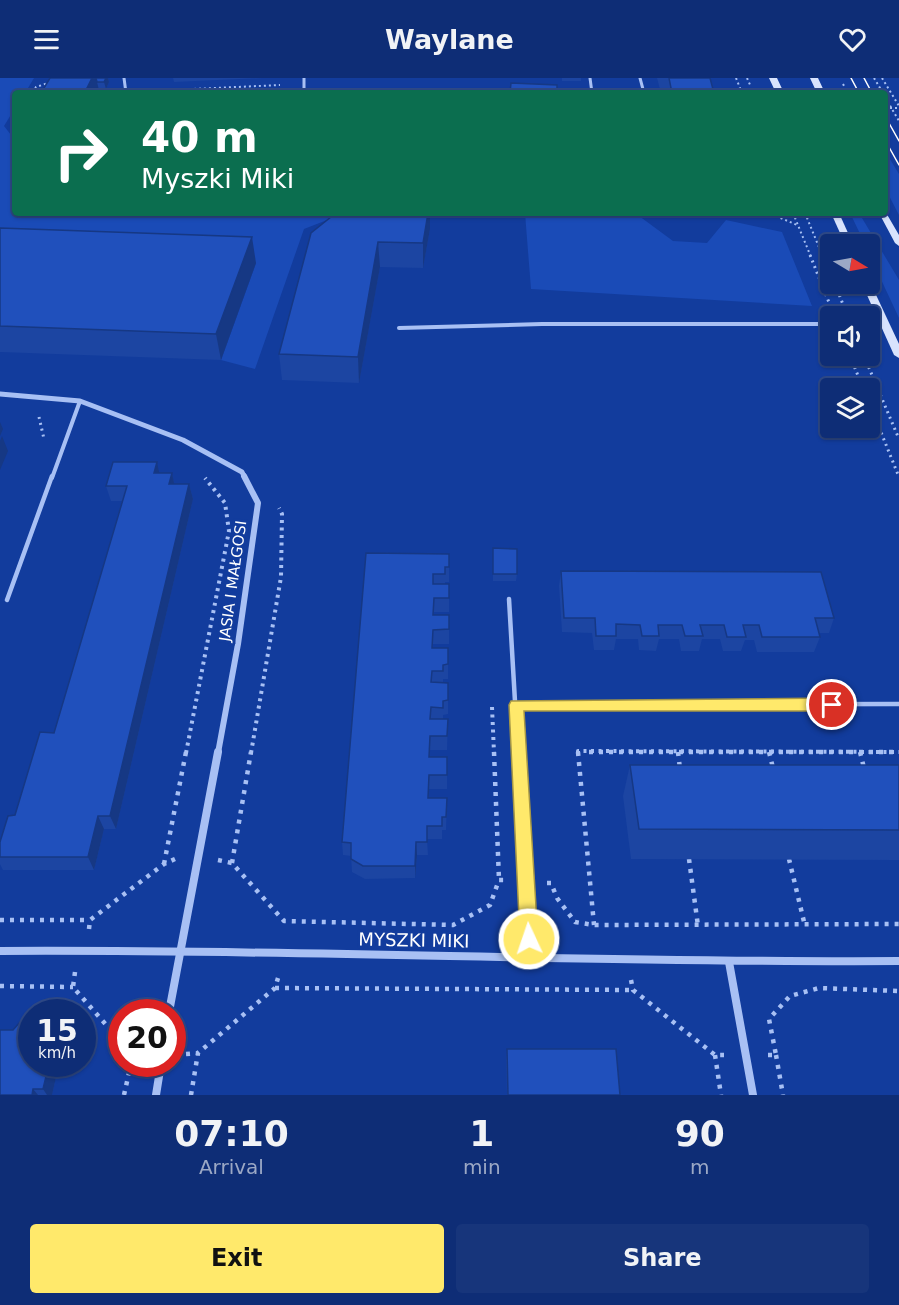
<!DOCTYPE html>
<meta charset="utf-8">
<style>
:root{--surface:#0e2d76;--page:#17357b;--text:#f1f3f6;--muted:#9ba8c5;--line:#2e4988;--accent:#ffe96b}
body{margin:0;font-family:"DejaVu Sans",sans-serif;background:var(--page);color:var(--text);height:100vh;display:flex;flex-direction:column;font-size:22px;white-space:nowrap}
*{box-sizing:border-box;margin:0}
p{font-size:20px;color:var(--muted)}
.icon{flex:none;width:33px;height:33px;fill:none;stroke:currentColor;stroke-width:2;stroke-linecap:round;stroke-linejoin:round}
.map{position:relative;height:1017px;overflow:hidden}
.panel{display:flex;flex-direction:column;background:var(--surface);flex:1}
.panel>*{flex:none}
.guide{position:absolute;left:12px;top:12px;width:876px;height:126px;border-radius:6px;box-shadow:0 2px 4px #0004,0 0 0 2px var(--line);background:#0b6e4f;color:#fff;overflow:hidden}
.needle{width:39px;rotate:100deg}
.buttons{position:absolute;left:820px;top:156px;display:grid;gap:12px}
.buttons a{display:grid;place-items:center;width:60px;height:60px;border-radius:6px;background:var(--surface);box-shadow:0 2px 4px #0004,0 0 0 2px var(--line);font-size:30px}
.speed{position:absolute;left:18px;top:921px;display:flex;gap:12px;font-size:30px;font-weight:700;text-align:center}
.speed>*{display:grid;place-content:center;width:78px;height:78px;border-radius:50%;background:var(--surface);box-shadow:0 2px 4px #0004,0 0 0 2px var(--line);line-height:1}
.speed small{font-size:15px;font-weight:400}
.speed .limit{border:9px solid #d22;background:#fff;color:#111}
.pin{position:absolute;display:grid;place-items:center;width:51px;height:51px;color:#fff;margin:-26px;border:3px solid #fff;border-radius:50%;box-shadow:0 2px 6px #0007}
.me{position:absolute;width:66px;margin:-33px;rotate:357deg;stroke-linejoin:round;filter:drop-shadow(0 0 4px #0008)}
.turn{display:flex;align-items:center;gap:21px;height:126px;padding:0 30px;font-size:27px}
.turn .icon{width:78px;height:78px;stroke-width:2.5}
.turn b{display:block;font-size:42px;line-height:51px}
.eta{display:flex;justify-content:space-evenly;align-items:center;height:102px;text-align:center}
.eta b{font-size:36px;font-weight:700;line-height:42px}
.primary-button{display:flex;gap:12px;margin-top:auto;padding:12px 30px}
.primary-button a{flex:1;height:69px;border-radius:6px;background:var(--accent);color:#111;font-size:24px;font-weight:700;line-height:69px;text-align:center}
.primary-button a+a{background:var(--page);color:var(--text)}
header{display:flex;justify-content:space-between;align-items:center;height:78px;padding:0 30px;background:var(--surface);font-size:27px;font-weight:700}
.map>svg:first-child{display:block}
</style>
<header><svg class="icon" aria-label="menu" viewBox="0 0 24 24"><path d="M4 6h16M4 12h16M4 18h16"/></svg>Waylane<svg class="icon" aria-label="heart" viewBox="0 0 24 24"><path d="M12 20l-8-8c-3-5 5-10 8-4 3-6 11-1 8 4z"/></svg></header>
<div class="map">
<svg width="899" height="1017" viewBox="0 0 899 1017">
<rect width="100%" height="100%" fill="#123c9d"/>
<!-- green -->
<g fill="#1a4bb7">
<path d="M 0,0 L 34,0 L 25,15 L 15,15 L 15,30 L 4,48 L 15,62 L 15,135 L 345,135 L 304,151 L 255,291 L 221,282 L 256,185 L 0,175 Z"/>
<path d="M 885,73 L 899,96 L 899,137 L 885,110 Z"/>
<path d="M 525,135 L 635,135 L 673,163 L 707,165 L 726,142 L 782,154 L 812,228 L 531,211 Z"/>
<path d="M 850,135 L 859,135 L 899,202 L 899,240 L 870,178 L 870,166 L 865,166 Z"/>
</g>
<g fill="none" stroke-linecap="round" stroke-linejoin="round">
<!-- path-far3 -->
<g stroke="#a8c0f4" stroke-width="2" stroke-dasharray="2 3" stroke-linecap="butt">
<path d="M 736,0 L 742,15"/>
<path d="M 747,0 L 751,9"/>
<path d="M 874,0 L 883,15"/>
<path d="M 882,0 L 899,28"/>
<path d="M 843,6 L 848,15"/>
<path d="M 149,13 L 280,7"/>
<path d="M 33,15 L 36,9 L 51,4"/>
<path d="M 885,19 L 899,43"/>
<path d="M 885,30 L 899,30"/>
<path d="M 793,135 L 811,179"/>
<path d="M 805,135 L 823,179"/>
<path d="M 776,138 L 797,147"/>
</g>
<!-- path-far2 -->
<g stroke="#a8c0f4" stroke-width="3" stroke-dasharray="2 4" stroke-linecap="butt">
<path d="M 810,177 L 830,227"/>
<path d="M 823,177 L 831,197"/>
<path d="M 835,206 L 844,229"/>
<path d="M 850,278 L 863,310"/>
<path d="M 864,278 L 899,361"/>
<path d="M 870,327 L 899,399"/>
<path d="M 39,339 L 44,361"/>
</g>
<!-- path-far1 -->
<g stroke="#a8c0f4" stroke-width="4" stroke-dasharray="3 4.5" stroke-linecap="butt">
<path d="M 492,629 L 494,675"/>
<path d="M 186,675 L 229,453 L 225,425 L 205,400"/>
<path d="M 251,675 L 281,499 L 282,436 L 279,430"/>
<path d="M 578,675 L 578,673 L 899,674"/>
</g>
<!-- path -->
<g stroke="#a8c0f4" stroke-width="4.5" stroke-dasharray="4 6" stroke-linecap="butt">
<path d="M 494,674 L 499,802"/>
<path d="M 578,674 L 594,847"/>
<path d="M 589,674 L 899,674"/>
<path d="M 678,674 L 680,691"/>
<path d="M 769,674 L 773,690"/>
<path d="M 860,674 L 864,690"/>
<path d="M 689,781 L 698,848"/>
<path d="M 789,781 L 805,848"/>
<path d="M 218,782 L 232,785 L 284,843 L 453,847 L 490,827 L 499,802 L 504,802"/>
<path d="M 232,785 L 251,674"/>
<path d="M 164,786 L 186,674"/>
<path d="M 547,805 L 551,805 L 557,820 L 575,844 L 594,847 L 899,846"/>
<path d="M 0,842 L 90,842"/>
<path d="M 89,851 L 90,842 L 164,786 L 175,781"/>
<path d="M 75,894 L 73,909 L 122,965"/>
<path d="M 631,902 L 633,912 L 715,977 L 724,977"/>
<path d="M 0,908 L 73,909"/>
<path d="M 275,910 L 633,912"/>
<path d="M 186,976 L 198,975"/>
<path d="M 715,977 L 721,1017"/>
<path d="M 768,977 L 776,977 L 769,941 L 790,918 L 819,910 L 899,913"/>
<path d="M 776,977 L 783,1017"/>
<path d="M 124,1017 L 131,986"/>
<path d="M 191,1017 L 198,975 L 275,910 L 278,900"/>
</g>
<!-- lane-far3 -->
<g stroke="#a8c0f4" stroke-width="3">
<path d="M 124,0 L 126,15"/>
<path d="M 304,0 L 304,15"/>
<path d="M 590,0 L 592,15"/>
<path d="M 640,0 L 644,15"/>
<path d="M 552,14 L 592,13"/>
<path d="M 297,15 L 329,15"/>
<path d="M 752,135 L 759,136"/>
</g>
<!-- lane-far2 -->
<g stroke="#a8c0f4" stroke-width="4">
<path d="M 870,246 L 885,246"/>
<path d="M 399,250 L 542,246 L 831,246"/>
<path d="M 52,400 L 80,323"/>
</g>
<!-- lane-far1 -->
<g stroke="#a8c0f4" stroke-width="4.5">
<path d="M 509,521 L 518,675"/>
<path d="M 7,522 L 52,398"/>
<path d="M 516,627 L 899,626"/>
</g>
<!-- lane -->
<path stroke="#a8c0f4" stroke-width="6" d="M 518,674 L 530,880"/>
<!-- street-far2 -->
<path stroke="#a8c0f4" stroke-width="5" d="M 0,316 L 80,323 L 183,362 L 242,394 L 245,400"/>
<!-- street-far1 -->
<path stroke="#a8c0f4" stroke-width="6" d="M 218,675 L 238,566 L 258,425 L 244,398"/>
<!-- street -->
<g stroke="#a8c0f4" stroke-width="8">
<path d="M 0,873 C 300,871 599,885 899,883"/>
<path d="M 729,884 L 753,1017"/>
<path d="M 169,934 L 218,674"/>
<path d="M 156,1017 L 161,986"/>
</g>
<!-- secondary -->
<g fill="#d8e3fd" fill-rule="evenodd">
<path d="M 769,0 L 777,0 L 784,15 L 776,15 Z"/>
<path d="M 810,0 L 818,0 L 825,15 L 817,15 Z"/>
<path d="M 885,133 L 899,157 L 899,168 L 895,165 L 879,135 L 885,135 Z"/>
<path d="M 831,135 L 839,135 L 853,166 L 845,166 Z"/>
<path d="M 870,204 L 899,266 L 899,280 L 894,277 L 862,206 Z"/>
</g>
<!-- tram -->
<g stroke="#fff" stroke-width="1.5">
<path d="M 851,0 L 859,15"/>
<path d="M 864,0 L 872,15"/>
<path d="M 885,38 L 899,63"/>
<path d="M 885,62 L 899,87"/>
</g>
</g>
<!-- wall -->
<g fill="#1c45a2">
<path d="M 50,0 L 108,0 L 109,4 L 106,11 L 99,11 L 99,12 Z"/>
<path d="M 173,0 L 264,0 L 174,4 Z"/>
<rect x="562" y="0" width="19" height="3"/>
<path d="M 657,0 L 710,0 L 714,15 L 661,15 Z"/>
<path d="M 0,150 L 256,185 L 221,282 L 0,274 Z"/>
<path d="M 430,151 L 423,190 L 380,189 L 359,305 L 282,302 L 279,276 L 311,155 Z"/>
<path d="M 160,395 L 172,395 L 174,406 L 189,406 L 193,421 L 116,751 L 104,751 L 94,792 L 3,792 L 0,786 L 0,764 L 15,737 L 54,655 L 122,423 L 111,423 L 106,408 Z"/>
<path d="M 493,470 L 517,496 L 516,503 L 493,503 Z"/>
<path d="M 366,475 L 449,476 L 449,504 L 445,504 L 445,506 L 449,506 L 449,534 L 434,534 L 434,537 L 449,537 L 449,566 L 433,566 L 433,570 L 448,570 L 448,601 L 443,601 L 443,605 L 448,605 L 448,636 L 443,637 L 443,641 L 448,641 L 447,672 L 430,672 L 430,679 L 447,679 L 447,711 L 429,711 L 429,720 L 447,720 L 446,752 L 442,752 L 442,761 L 427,761 L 428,777 L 417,777 L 415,800 L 365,801 L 352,794 L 351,778 L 343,777 L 342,764 Z"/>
<path d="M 561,493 L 834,540 L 829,555 L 819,555 L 820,559 L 814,574 L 757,574 L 754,562 L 745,562 L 741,573 L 723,573 L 720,561 L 702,561 L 699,573 L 681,573 L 679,561 L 659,561 L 656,573 L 639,572 L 638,561 L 616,561 L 614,572 L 594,572 L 592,555 L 562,554 L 559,508 Z"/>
<path d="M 630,687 L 899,687 L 899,782 L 631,781 L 623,718 Z"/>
<path d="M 507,971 L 620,1017 L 507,1017 L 506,982 Z"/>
<path d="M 32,986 L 59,986 L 52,1017 L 0,1017 Z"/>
</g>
<!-- shaded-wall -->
<g fill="#163884">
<path d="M 92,0 L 96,0 L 99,12 L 98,15 L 81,15 Z"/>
<path d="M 106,0 L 108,0 L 109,4 L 106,11 L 104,4 Z"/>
<path d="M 428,135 L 430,135 L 430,151 L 423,190 L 423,165 Z"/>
<path d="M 252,159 L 256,185 L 221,282 L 216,256 Z"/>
<path d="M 378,164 L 380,189 L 359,305 L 358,279 Z"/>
<path d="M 0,344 L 3,351 L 0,358 Z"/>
<path d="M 2,358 L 8,373 L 0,392 L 0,363 Z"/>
<path d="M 157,384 L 160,399 L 154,395 Z"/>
<path d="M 172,395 L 175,410 L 169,406 Z"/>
<path d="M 189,406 L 193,421 L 116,751 L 110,738 Z"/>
<path d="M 98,738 L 104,751 L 94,792 L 88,779 Z"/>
<path d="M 416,764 L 417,777 L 415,800 L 415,788 Z"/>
<path d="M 49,986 L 59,986 L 52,1017 L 47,1017 L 43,1011 Z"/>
<path d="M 33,1011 L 38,1017 L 32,1017 Z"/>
</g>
<!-- building -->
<g fill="#2050bc" stroke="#163884" stroke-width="1.5">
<path d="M 50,0 L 92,0 L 87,10 L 81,14 L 82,15 L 41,15 Z"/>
<path d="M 96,0 L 106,0 L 104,4 L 97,4 Z"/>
<path d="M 669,0 L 710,0 L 714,15 L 672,15 Z"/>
<path d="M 511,5 L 557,7 L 557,15 L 510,15 Z"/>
<path d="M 336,135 L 428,135 L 423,165 L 378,164 L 358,279 L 279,276 L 311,155 Z"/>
<path d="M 0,150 L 252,159 L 216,256 L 0,248 Z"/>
<path d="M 113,384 L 157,384 L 154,395 L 172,395 L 169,406 L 189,406 L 110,738 L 98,738 L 88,779 L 0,779 L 0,764 L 8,738 L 15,737 L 40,654 L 54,655 L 127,408 L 106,408 Z"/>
<path d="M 493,470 L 517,471 L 517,496 L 493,496 Z"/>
<path d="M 366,475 L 449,476 L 449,489 L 445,489 L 445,496 L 433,496 L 433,506 L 449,506 L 449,520 L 434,520 L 433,537 L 449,537 L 449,551 L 433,552 L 432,570 L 448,570 L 448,586 L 443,587 L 443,593 L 432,593 L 431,604 L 448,605 L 448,622 L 443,623 L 443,630 L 431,629 L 430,641 L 448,641 L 447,658 L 430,658 L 429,679 L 447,679 L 447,697 L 429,697 L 428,720 L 447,720 L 446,739 L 442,739 L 442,748 L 427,748 L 427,764 L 416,764 L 415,788 L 363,788 L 351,781 L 351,765 L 342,764 Z"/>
<path d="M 561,493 L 821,494 L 834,540 L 815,540 L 820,559 L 762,559 L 759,547 L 743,547 L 746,559 L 727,559 L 724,547 L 700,547 L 703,558 L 685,558 L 682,547 L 658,547 L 659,558 L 642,558 L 640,547 L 616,546 L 616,558 L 596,558 L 595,540 L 564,540 Z"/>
<path d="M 630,687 L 899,687 L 899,752 L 639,751 Z"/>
<path d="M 21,943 L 32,943 L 32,986 L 49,986 L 43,1011 L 33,1011 L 32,1017 L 0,1017 L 0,952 L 13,952 Z"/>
<path d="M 507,971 L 616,971 L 620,1017 L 508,1017 Z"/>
</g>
<!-- route -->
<path fill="#ffe96b" stroke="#a69746" stroke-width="1.5" d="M 832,620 L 839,627 L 832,633 L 524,633 L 538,861 L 535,867 L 529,869 L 523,867 L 520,861 L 509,627 L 511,623 Z"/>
<g text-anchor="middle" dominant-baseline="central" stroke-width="6" stroke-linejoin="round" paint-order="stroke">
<!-- street labels -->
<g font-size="15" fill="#fff" stroke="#123c9d">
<text transform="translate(233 503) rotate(-82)">JASIA I MAŁGOSI</text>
</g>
<!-- near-street labels -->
<g font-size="18" fill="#fff" stroke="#123c9d">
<text transform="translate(414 862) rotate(1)">MYSZKI MIKI</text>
</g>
</g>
</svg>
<div class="buttons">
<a><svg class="needle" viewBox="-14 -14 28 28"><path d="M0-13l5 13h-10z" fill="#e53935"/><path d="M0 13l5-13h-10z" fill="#9ba8c5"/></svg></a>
<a><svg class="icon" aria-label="sound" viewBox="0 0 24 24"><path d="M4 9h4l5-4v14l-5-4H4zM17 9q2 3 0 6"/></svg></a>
<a><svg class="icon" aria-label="layers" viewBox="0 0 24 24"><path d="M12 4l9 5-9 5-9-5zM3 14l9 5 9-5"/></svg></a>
</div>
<div class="speed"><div>15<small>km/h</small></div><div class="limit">20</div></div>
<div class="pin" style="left:832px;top:627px;background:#d93025"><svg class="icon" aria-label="arrive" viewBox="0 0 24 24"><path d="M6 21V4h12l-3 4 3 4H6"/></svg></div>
<svg class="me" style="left:529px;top:861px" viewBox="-20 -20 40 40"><circle r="17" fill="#ffe96b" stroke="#fff" stroke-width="3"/><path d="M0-11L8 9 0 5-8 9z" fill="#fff"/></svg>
<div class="guide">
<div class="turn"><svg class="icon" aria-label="right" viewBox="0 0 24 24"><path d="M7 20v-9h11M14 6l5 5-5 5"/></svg><div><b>40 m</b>Myszki Miki</div></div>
</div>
</div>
<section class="panel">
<div class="eta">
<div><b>07:10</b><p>Arrival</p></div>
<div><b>1</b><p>min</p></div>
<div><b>90</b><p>m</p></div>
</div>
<div class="primary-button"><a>Exit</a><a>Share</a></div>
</section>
